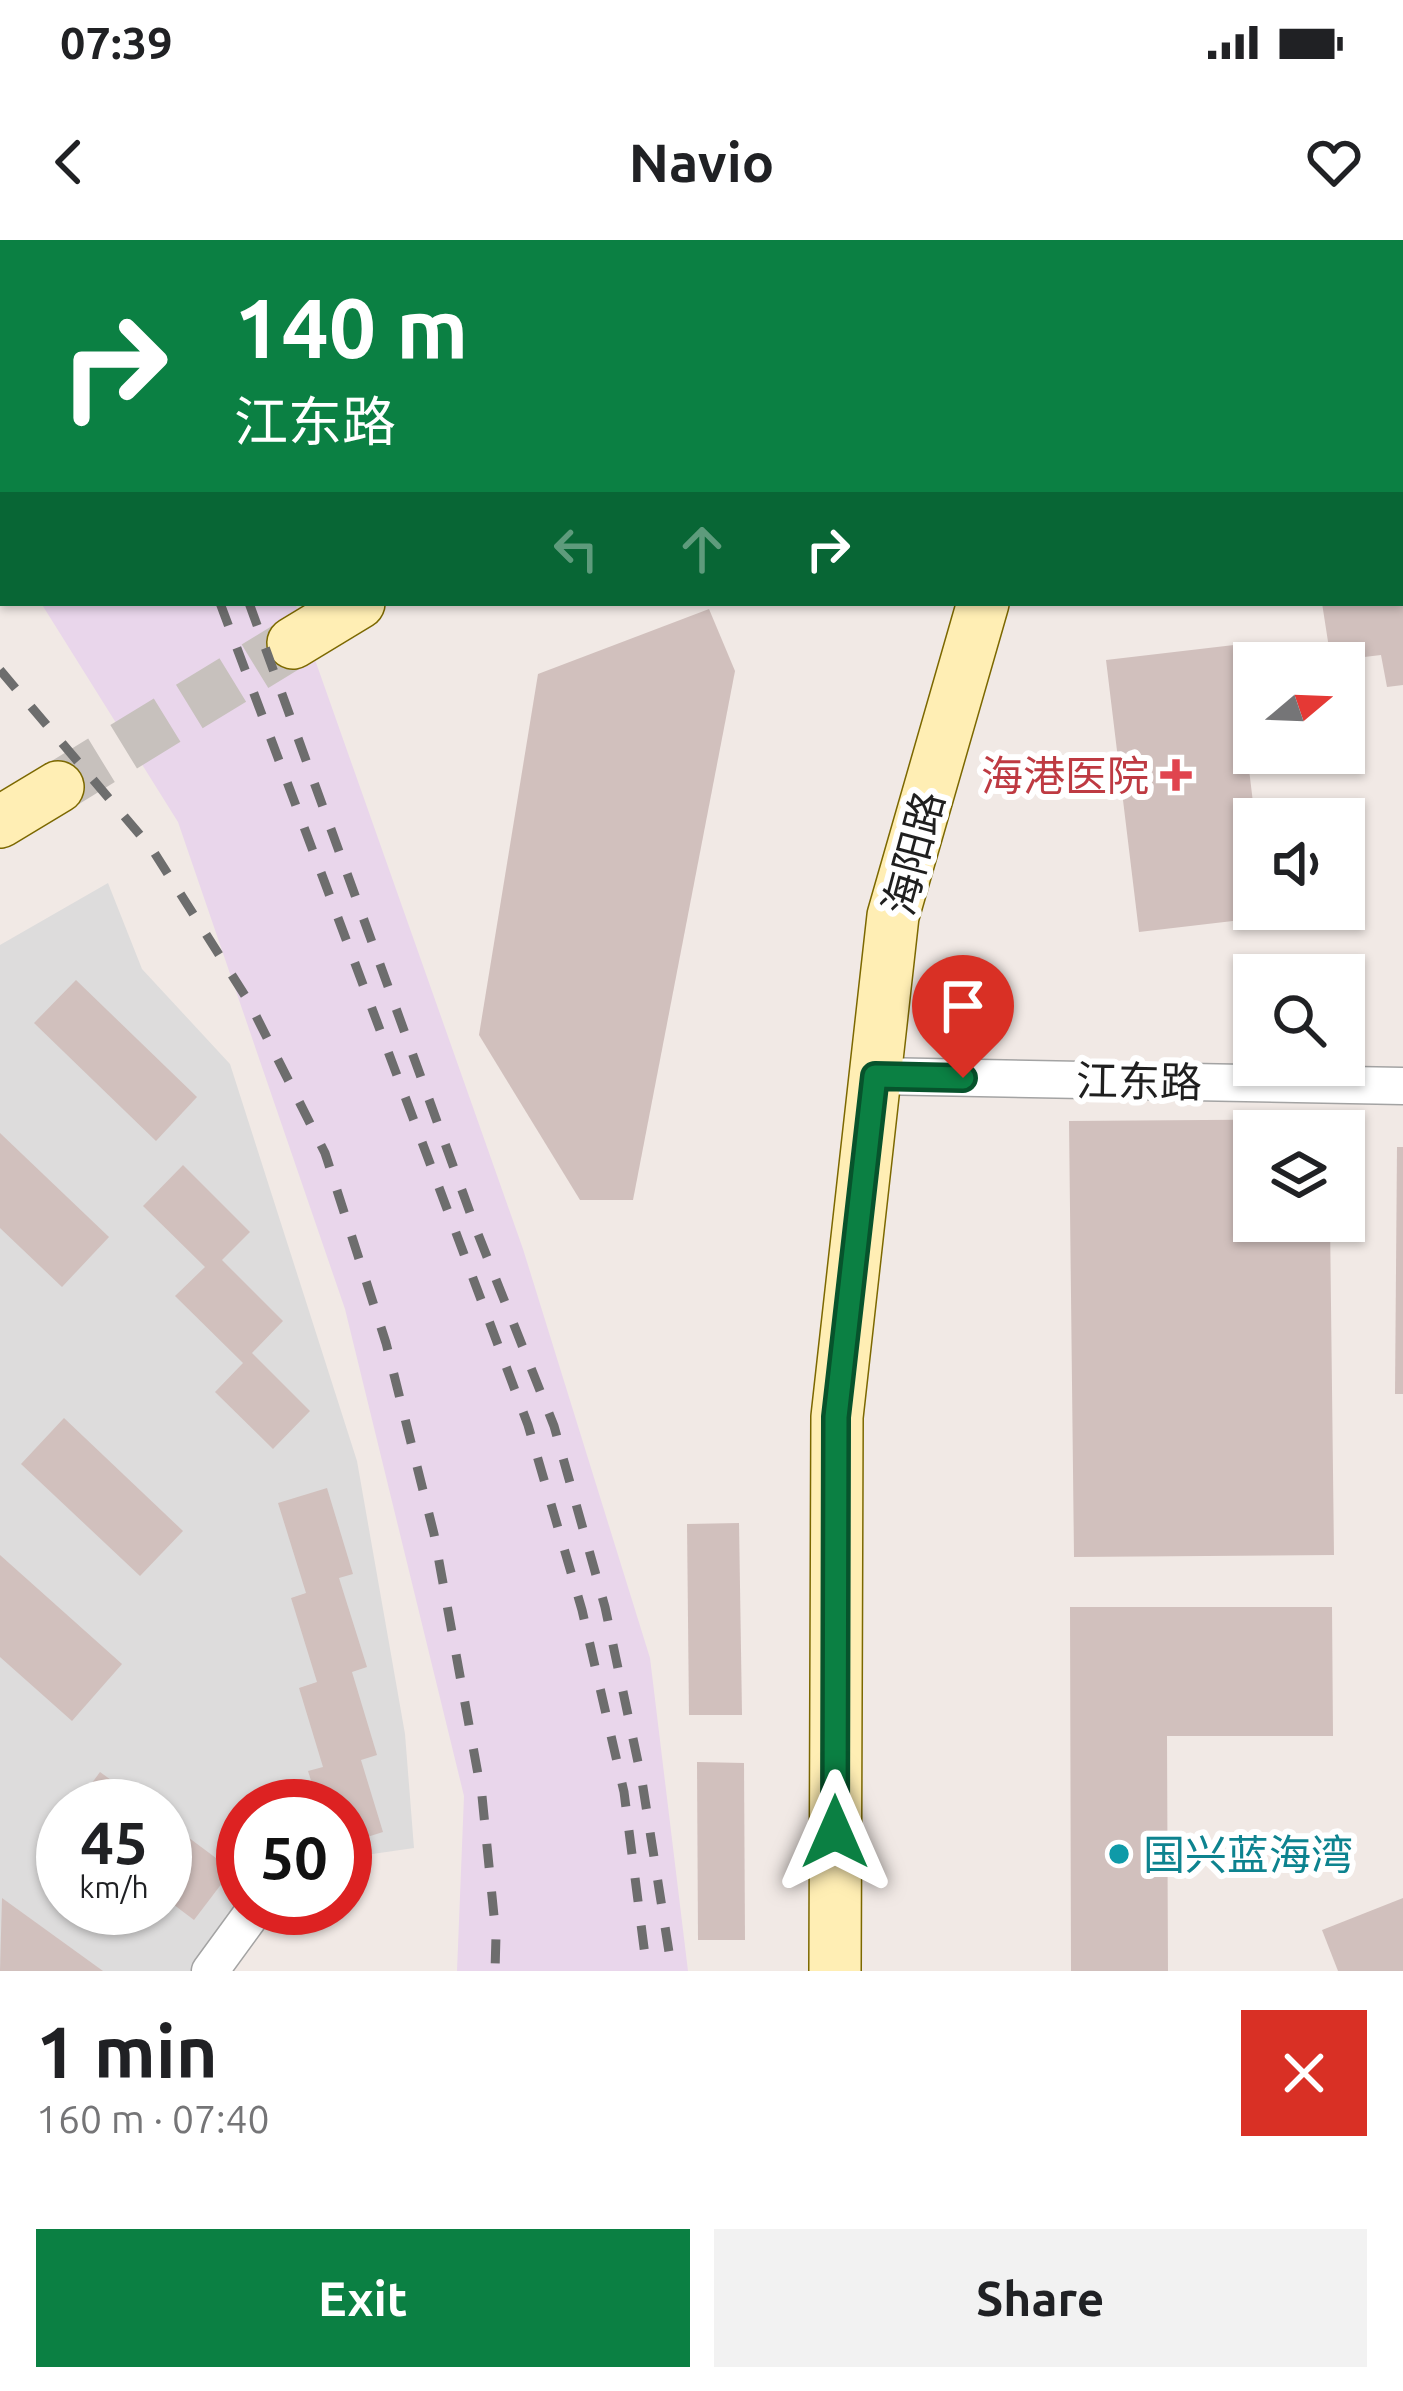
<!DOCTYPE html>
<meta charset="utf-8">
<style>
:root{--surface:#fff;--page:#f2f2f2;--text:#202124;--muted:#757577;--accent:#0b8043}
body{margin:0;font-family:Ubuntu,"Noto Sans SC",sans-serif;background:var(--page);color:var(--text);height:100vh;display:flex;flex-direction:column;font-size:45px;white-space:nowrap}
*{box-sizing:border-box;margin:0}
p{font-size:39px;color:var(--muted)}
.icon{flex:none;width:66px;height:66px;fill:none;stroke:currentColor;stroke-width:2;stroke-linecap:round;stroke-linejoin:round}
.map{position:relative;height:1731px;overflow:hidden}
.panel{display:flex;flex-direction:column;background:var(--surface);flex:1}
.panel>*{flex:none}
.banner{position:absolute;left:0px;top:0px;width:1404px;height:366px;box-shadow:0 3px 9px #0004;background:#0b8043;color:#fff;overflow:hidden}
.needle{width:78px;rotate:71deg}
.fabs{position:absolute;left:1233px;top:402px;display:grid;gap:24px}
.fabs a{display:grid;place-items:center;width:132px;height:132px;border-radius:0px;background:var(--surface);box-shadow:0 3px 9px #0004;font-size:60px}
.speed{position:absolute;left:36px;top:1539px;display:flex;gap:24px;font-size:60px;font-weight:700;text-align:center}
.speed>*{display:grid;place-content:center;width:156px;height:156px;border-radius:50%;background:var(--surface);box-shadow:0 3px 9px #0004;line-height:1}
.speed small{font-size:30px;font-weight:400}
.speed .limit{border:18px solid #d22;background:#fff;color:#111}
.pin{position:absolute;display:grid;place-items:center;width:102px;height:102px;color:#fff;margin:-123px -51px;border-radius:50% 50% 50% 0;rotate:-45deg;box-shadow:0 0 12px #0007}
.pin .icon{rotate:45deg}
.me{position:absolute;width:132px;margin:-66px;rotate:0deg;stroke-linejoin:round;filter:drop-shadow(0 0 9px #0008)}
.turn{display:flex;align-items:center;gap:42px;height:252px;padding:0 36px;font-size:54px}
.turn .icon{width:156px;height:156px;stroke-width:2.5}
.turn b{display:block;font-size:84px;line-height:102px}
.lanes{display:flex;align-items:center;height:114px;padding:0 36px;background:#0003;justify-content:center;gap:60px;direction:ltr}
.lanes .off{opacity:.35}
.round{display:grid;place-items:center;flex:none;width:126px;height:126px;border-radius:0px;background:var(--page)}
.summary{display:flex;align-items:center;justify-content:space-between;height:204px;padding:0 36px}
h1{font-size:72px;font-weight:700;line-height:90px}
.primary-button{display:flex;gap:24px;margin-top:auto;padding:24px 36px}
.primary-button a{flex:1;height:138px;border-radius:0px;background:var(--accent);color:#fff;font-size:48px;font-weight:700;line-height:138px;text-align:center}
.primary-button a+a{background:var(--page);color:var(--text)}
.status{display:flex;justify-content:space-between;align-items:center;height:84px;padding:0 60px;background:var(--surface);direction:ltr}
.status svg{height:33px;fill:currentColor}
header{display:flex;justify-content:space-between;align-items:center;height:156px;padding:0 36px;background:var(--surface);font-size:54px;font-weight:700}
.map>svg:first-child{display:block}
</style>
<div class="status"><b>07:39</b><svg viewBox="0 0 49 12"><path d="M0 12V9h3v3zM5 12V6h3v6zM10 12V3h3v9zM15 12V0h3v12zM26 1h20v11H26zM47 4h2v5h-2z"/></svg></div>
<header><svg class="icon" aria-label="back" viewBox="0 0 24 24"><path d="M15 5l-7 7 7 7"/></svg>Navio<svg class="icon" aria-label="heart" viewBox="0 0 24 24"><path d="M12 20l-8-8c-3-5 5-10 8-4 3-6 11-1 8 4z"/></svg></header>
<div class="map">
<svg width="1403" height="1731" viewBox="0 0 1403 1731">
<rect width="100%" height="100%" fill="#f1e9e5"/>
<!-- residential -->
<path fill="#dddcdc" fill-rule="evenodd" d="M 108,643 L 142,729 L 230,824 L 357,1221 L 405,1494 L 414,1608 L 345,1618 L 345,1566 L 243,1566 L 243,1668 L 210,1731 L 0,1731 L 0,705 ZM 63,1566 L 165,1566 L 165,1668 L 63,1668 Z"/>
<!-- industrial -->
<path fill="#e9d6eb" d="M 41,363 L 295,363 L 523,1009 L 650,1418 L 688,1731 L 457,1731 L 464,1556 L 345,1069 L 178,582 Z"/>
<!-- building -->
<g fill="#d1c0bd">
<path d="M 1322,363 L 1403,363 L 1403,445 L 1387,447 L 1381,415 L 1331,421 Z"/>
<path d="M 709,369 L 735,431 L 633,960 L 580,960 L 479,795 L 538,434 Z"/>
<path d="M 1234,405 L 1255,579 L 1254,669 L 1266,669 L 1267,677 L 1139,692 L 1106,420 Z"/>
<path d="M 76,740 L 197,857 L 156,901 L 34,783 Z"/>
<path d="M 1329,879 L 1329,891 L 1254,891 L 1254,981 L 1330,981 L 1334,1315 L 1074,1317 L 1069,881 Z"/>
<path d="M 0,893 L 109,997 L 62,1047 L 0,988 Z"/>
<path d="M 1397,907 L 1403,907 L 1403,1154 L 1395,1154 Z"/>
<path d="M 183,925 L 250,992 L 222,1020 L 283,1081 L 252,1113 L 310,1171 L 273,1209 L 215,1152 L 243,1123 L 175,1056 L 205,1027 L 143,966 Z"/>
<path d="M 64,1178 L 183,1291 L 140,1336 L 21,1224 Z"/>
<path d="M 327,1248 L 353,1334 L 339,1338 L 367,1427 L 352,1432 L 377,1515 L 361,1520 L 383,1592 L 345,1604 L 345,1566 L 319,1566 L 308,1531 L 323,1527 L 299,1448 L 317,1442 L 291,1358 L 306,1353 L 278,1263 Z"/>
<path d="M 739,1283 L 742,1475 L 689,1475 L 687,1284 Z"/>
<path d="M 0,1315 L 122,1424 L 72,1481 L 0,1417 Z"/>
<path d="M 1070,1367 L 1332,1367 L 1333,1496 L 1167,1496 L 1168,1731 L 1071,1731 Z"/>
<path d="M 697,1522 L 744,1523 L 745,1700 L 698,1700 Z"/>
<path d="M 100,1532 L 147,1566 L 75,1566 Z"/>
<path d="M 165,1580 L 232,1630 L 194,1680 L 165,1658 Z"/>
<path d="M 2,1658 L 103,1731 L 0,1731 Z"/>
<path d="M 1403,1658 L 1403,1731 L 1338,1731 L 1322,1690 Z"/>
</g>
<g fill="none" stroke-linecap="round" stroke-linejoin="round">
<!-- secondary-tunnel -->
<path stroke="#c7c1bd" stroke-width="51" stroke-dasharray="51 26" stroke-linecap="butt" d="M 58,547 L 293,403"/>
<defs>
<g id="street">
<path d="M 660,0 L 661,3"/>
<path d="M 875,836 L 1403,846"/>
<path d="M 210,1731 L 256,1668"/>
</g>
<g id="secondary">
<path d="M 965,3 L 971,0"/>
<path d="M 1086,3 L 1087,0"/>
<path d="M 293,403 L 359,363"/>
<path d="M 0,582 L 58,547"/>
<path d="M 835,1731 L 837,1177 L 893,676 L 983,363"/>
</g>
</defs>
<!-- street casing -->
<use href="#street" stroke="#a3a3a3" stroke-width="39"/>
<!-- secondary casing -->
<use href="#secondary" stroke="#7c6800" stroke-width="54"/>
<!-- street -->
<use href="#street" stroke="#fff" stroke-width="36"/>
<!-- secondary -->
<use href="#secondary" stroke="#ffeeb4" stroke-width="51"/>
<!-- rail -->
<g stroke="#6d6d6d" stroke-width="9" stroke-dasharray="24 24" stroke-linecap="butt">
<path d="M 89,0 L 90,3"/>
<path d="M 114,0 L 115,3"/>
<path d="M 220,363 L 528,1185 L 582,1370 L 624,1552 L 647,1731"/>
<path d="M 249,363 L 476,989 L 554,1186 L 605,1367 L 642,1541 L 672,1731"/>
<path d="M 0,430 L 152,609 L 249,762 L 325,913 L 386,1103 L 434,1294 L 482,1556 L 496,1696 L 495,1731"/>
</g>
</g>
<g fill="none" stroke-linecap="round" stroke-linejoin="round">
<defs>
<path id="route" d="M 835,1592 L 836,1177 L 875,836 L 963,838"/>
</defs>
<!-- route casing -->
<use href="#route" stroke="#07532c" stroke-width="30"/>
<!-- route -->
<use href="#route" stroke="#0b8043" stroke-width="21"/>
</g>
<!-- markers -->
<path fill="#e0444e" stroke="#fff" stroke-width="4.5" d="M1170 517h12v12h12v12h-12v12h-12v-12h-12v-12h12z"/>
<circle fill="#0f9aa8" stroke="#fff" stroke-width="4.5" cx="1119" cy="1614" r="12"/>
<g text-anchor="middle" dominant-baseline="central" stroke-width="12" stroke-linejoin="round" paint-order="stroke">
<!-- health labels -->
<g font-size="42" fill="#be3a42" stroke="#fff" text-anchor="end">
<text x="1149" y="535">海港医院</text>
</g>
<!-- street labels -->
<g font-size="42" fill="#1f1f1f" stroke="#fff">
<text transform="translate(913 613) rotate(-75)">海阳路</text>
<text transform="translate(1139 841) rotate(1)">江东路</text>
</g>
<!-- culture labels -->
<g font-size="42" fill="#0d838f" stroke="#fff" text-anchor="start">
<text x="1143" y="1614">国兴蓝海湾</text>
</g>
</g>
</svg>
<div class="fabs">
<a><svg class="needle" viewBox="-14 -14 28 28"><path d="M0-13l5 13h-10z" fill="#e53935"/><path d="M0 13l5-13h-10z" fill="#757577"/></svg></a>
<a><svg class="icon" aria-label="sound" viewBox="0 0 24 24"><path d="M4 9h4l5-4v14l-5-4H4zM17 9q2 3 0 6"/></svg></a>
<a><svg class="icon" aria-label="search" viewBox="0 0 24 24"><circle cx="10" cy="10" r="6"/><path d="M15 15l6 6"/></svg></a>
<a><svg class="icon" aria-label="layers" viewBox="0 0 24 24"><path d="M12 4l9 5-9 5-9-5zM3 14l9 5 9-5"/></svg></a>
</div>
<div class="speed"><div>45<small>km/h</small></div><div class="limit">50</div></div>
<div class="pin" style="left:963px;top:838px;background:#d93025"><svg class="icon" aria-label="arrive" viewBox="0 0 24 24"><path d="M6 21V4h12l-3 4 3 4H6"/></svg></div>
<svg class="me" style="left:835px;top:1592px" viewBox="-20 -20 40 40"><path d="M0-17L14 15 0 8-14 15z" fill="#0b8043" stroke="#fff" stroke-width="4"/></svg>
<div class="banner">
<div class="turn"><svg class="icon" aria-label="right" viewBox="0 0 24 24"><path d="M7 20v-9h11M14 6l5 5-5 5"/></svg><div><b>140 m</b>江东路</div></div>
<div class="lanes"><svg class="icon off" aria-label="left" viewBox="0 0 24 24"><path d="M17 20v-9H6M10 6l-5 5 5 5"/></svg><svg class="icon off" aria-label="ahead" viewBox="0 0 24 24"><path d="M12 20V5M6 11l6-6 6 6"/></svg><svg class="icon" aria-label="right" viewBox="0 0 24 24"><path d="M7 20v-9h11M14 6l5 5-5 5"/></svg></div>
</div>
</div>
<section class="panel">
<div class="summary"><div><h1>1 min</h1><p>160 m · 07:40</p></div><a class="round" style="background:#d93025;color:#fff"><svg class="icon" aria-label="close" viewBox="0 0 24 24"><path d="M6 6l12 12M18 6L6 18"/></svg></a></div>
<div class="primary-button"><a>Exit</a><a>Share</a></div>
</section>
